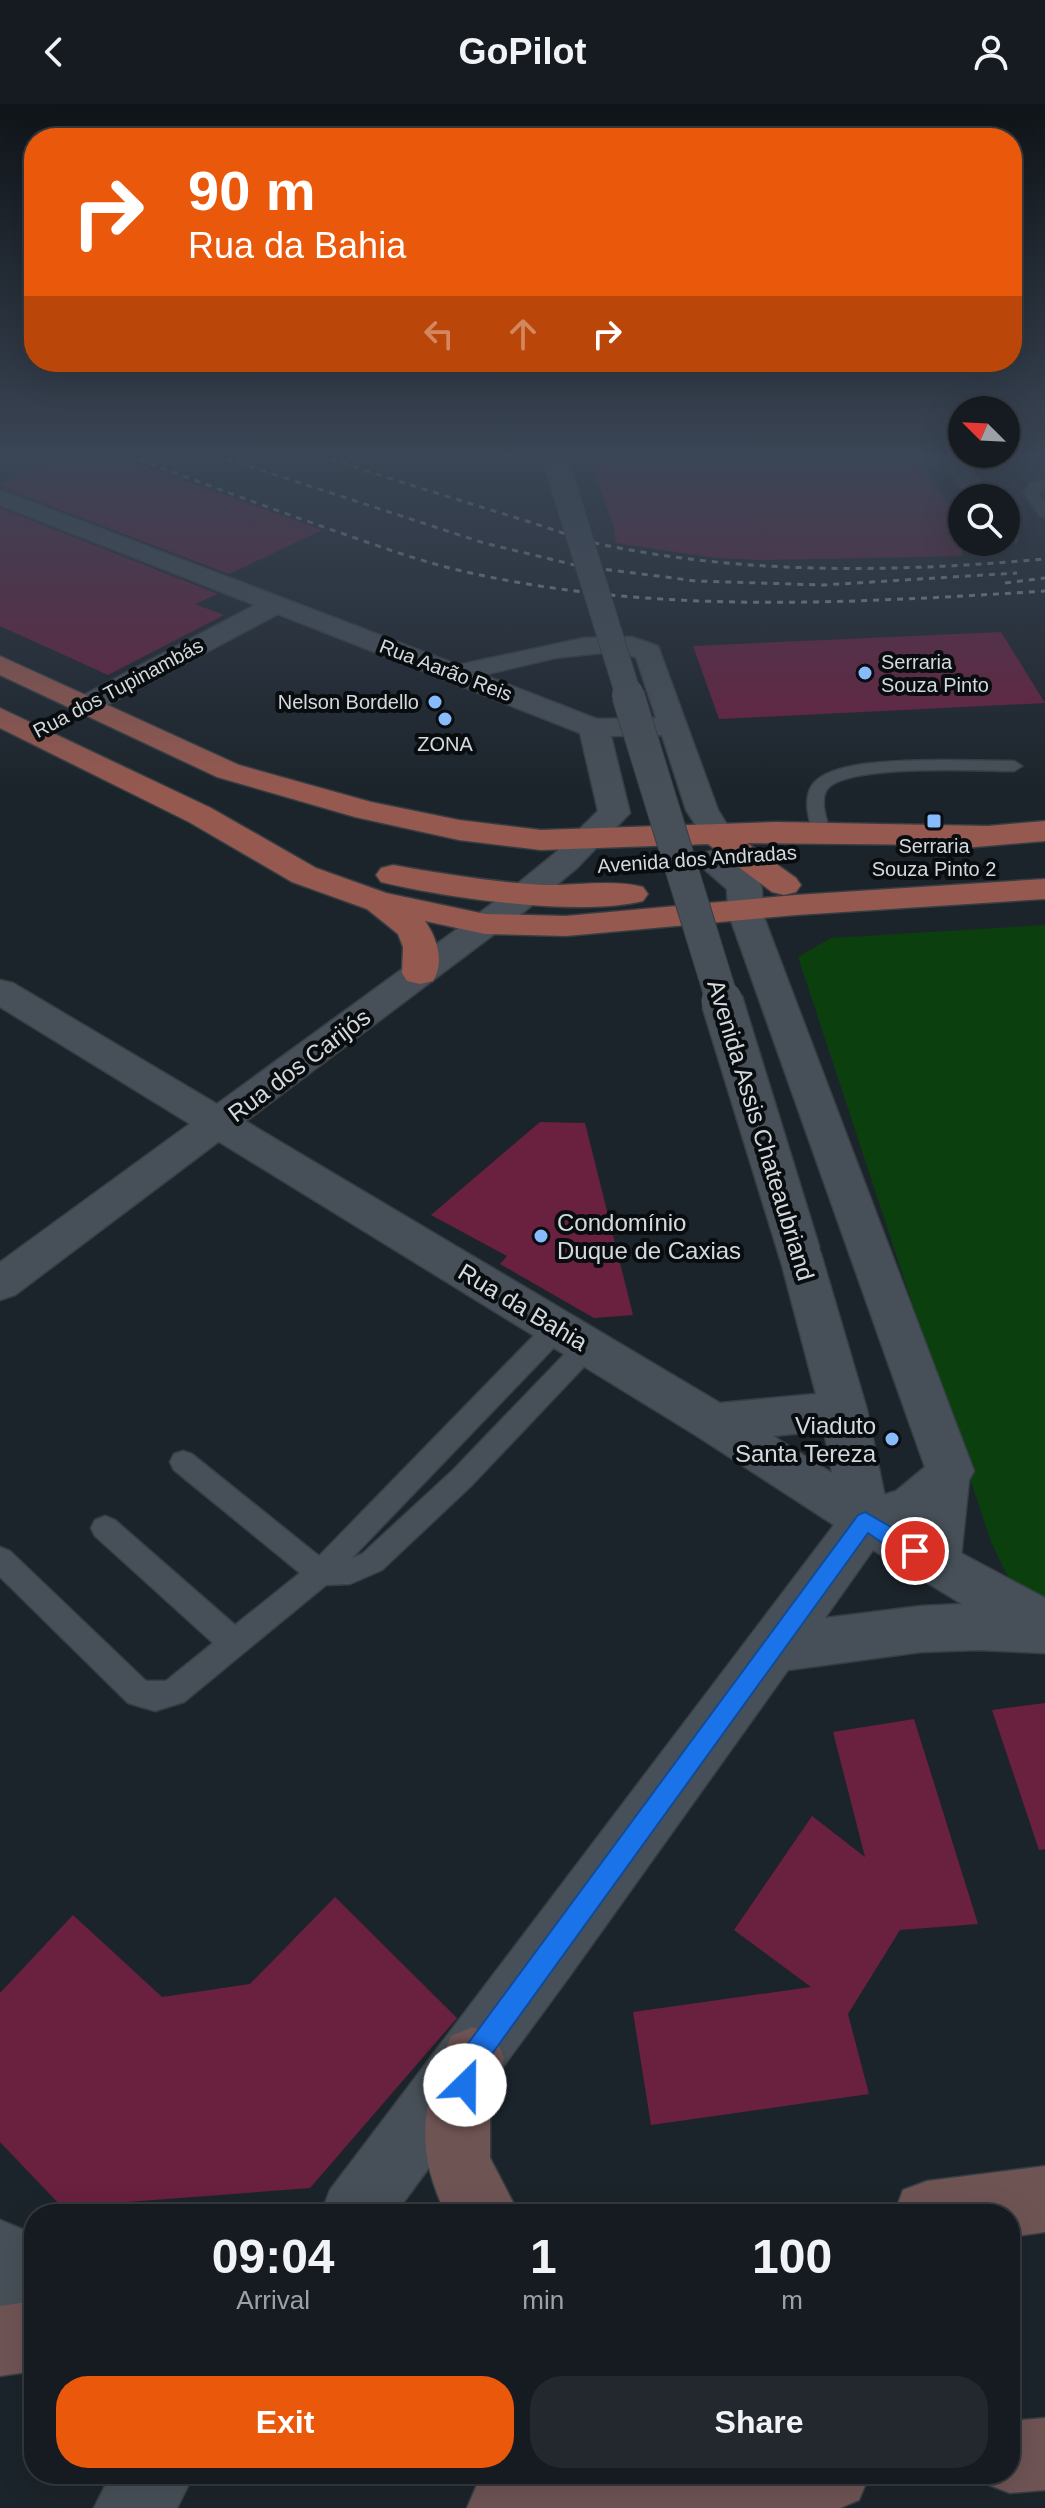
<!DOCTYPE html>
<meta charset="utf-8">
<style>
:root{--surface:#151b20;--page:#22282d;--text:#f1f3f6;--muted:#9da1a5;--line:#34393e;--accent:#ea580c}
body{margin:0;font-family:Helvetica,sans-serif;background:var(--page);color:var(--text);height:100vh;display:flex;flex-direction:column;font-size:30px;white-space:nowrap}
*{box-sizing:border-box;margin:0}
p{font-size:26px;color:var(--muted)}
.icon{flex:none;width:44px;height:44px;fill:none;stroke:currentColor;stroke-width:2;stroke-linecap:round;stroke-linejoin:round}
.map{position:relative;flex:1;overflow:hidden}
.details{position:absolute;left:24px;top:2100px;width:996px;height:280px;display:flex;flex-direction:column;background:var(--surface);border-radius:32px;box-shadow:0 8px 32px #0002,0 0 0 2px var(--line)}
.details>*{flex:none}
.top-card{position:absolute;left:24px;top:24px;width:998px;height:244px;border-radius:32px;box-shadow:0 8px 32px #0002,0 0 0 2px var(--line);background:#ea580c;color:#fff;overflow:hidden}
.needle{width:52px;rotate:294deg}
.fabs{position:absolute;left:948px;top:292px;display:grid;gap:16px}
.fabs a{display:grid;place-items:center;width:72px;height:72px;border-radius:50%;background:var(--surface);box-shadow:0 8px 32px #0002,0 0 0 2px var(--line);font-size:40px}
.pin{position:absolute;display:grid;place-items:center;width:68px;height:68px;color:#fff;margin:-34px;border:4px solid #fff;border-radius:50%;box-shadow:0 2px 8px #0007}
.me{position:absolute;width:88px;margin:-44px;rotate:23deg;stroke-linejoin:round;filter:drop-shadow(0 0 6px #0008)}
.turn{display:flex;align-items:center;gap:28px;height:168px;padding:0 32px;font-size:36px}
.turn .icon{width:104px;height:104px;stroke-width:2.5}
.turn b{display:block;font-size:56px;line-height:68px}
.lanes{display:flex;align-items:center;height:76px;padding:0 32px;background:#0003;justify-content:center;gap:40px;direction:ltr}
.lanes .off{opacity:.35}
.eta{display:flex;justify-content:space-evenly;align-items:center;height:136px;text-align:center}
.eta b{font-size:48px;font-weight:800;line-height:56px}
.cta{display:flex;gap:16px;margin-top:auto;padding:16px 32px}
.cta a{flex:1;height:92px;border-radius:32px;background:var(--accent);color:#fff;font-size:32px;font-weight:800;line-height:92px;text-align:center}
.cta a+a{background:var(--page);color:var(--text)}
header{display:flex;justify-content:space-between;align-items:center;height:104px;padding:0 32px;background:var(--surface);font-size:36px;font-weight:800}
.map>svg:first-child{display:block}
</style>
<header><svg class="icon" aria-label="back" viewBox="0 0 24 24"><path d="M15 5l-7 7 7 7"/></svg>GoPilot<svg class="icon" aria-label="person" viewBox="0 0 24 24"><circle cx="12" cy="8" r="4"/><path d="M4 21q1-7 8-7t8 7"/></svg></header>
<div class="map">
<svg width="1045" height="2404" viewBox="0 0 1045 2404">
<rect width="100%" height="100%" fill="#1c242b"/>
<!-- green -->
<path fill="#0b3f0e" d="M 1045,821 L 1045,1495 L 1009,1475 L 991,1438 L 798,853 L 831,834 Z"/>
<!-- building -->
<g fill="#6a203f">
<path d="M 63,351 L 114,351 L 322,426 L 229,470 L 0,383 L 0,379 Z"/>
<path d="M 589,351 L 911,351 L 906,356 L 919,362 L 962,417 L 962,452 L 760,456 L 716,454 L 616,439 L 614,424 Z"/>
<path d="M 0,404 L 218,490 L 195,500 L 224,511 L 108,571 L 0,522 Z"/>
<path d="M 1001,528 L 1045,599 L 719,615 L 693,542 Z"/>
<path d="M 540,1018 L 585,1019 L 633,1211 L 594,1214 L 500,1160 L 507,1152 L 431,1111 Z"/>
<path d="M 1045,1599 L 1045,1745 L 1039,1746 L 992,1606 Z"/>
<path d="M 914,1615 L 978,1820 L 900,1826 L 848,1910 L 869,1990 L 651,2021 L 633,1908 L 811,1883 L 734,1826 L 812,1712 L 865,1753 L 833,1628 Z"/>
<path d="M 335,1793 L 457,1914 L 310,2084 L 62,2103 L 0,2038 L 0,1889 L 73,1811 L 162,1893 L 250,1880 Z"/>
</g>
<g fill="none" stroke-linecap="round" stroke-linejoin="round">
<defs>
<g id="service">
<path d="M 921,351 L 956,351 L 957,353 C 947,360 919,362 909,355 Z"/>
<path d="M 1045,375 L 1045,383 L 1037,389 L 1045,400 L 1045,413 L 1040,412 L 1024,389 L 1029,380 Z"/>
<path d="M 942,656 L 1014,657 L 1022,662 L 1014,667 C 982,667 841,659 826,687 C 820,699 827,717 831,729 L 822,734 L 813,729 C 809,715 804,699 810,685 C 824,654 912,657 942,656 Z"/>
<path d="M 557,1215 L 566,1217 L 569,1224 L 566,1231 L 352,1454 L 362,1450 L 453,1366 L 579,1235 L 588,1233 L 597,1235 L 600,1242 L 597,1249 L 471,1382 L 382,1466 L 350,1480 L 326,1481 L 184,1598 L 155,1607 L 128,1599 L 0,1473 L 0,1443 L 10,1447 L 146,1577 L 166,1577 L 213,1539 L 95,1432 L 91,1424 L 95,1416 L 105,1412 L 115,1416 L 235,1521 L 300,1469 L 174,1366 L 170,1358 L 174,1350 L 183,1347 L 192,1350 L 319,1452 L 548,1217 Z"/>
</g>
<path id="pedestrian" d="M 950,1351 L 964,1355 L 970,1367 L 960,1462 L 954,1475 L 939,1480 L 924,1475 L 918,1462 L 930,1367 L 936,1355 Z"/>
<g id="minor">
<path d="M 939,351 L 961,351 L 992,394 L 968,394 Z"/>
<path d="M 0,386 L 458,561 L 584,534 L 632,533 L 658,542 L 718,706 L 734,732 L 729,739 L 718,742 L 707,739 L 686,706 L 662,631 L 611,632 L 630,709 L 577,764 L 525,807 L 15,1191 L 0,1196 L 0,1158 L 501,793 L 554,750 L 598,707 L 580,629 L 278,510 L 96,607 L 86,610 L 76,607 L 72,601 L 76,595 L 255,501 L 0,401 ZM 610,548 L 636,553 L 656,614 L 597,615 L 484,571 L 555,554 Z"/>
<path d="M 1006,424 L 1015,426 L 1018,431 L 1016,438 L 998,438 L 1006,438 Z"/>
<path d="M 711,747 C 723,750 756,769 761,781 C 763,788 762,800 762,808 L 974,1367 C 953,1409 894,1448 848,1432 L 840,1417 L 848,1402 L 896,1387 L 925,1363 L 728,808 L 727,785 L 695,757 L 699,750 Z"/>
</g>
<g id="tertiary">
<path d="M 0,876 L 13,879 L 720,1299 L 816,1290 L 779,1150 L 785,1139 L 800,1134 L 815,1139 L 821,1150 L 867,1306 L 887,1403 L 957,1447 L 1045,1494 L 1045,1549 L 978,1546 L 921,1548 L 788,1566 L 569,1873 L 395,2110 L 321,2110 L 330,2086 L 834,1421 L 697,1332 L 0,903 ZM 824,1327 L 832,1369 L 773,1332 ZM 873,1446 L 962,1500 L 921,1502 L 825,1514 Z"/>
<path d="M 0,2116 L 24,2126 L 34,2137 L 34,2223 L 10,2213 L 0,2202 Z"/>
<path d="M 111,2370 L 194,2370 L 177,2404 L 94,2404 Z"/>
</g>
<g id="secondary">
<path d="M 473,1923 L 495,1932 L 504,1954 L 490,2015 L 490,2054 L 519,2110 L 446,2110 C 413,2042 423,1999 451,1932 Z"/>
<path d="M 1045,2062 L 1045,2128 L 1010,2133 L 1010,2110 L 894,2110 L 903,2086 L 927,2077 Z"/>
<path d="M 34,2197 L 34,2267 L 0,2272 L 0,2202 Z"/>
<path d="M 1045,2314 L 1045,2386 L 1010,2389 L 984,2379 L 981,2370 L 1010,2370 L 1010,2317 Z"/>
<path d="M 496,2370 L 870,2370 L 859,2396 L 840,2404 L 467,2404 L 478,2378 Z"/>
</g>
<g id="primary">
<path d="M 0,552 L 239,661 L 371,698 L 459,716 L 541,726 L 775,718 L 988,722 L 1045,717 L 1045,737 L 964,744 L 953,741 L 747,739 L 796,774 L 801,781 L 796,788 L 784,791 L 772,788 L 708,740 L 541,746 L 459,736 L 355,713 L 217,673 L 0,571 Z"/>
<path d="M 0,604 L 211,704 L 316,764 L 386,789 L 485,810 L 566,812 L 796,791 L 1045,775 L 1045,795 L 796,811 L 566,832 L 485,830 L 425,817 C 437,834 445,858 433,877 L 420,880 L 407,877 L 402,869 L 403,843 L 398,830 L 367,805 L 292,778 L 189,718 L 0,624 Z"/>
<path d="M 393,761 C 443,770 492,778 543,781 C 575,782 612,775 643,783 L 648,790 L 643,797 C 578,813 447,794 381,778 L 376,771 L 381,764 Z"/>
</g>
</defs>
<!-- service casing -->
<use href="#service" stroke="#373e43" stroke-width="3"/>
<!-- pedestrian casing -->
<use href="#pedestrian" stroke="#373e43" stroke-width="3"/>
<!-- minor casing -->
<use href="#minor" stroke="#373e43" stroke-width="3"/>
<!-- tertiary casing -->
<use href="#tertiary" stroke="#373e43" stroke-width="3"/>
<!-- secondary casing -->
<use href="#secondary" stroke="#373e43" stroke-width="3"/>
<!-- primary casing -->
<use href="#primary" stroke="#373e43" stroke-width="3"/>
<!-- service -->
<use href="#service" fill="#475058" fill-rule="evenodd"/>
<!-- pedestrian -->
<use href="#pedestrian" fill="#475058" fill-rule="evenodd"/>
<!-- minor -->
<use href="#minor" fill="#475058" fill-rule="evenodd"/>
<!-- tertiary -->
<use href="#tertiary" fill="#475058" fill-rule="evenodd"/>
<!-- secondary -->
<use href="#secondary" fill="#6f5454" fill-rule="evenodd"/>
<!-- primary -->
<use href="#primary" fill="#965950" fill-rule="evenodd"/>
<!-- rail -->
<g stroke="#8f969b" stroke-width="3" stroke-dasharray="6 6" stroke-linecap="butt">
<path d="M 127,351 C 191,375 256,399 321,422 C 370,439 420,458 471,469 C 659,511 855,499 1045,487"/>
<path d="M 215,351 L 484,439 L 579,462 L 696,477 L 823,481 L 1017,469"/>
<path d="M 319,351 C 390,375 462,397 533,419 C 558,427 583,437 609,442 C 753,471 900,468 1045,455"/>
<path d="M 1005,479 L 1045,474"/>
</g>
<defs>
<path id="tertiary-bridge-far2" d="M 554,351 L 629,593"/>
<path id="tertiary-bridge-far1" d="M 628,591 L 723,899"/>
<path id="tertiary-bridge" d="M 722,897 L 800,1150"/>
</defs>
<!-- tertiary-bridge-far2 casing -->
<use href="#tertiary-bridge-far2" stroke="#373e43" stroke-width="27" stroke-linecap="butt"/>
<!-- tertiary-bridge-far1 casing -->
<use href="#tertiary-bridge-far1" stroke="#373e43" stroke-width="34" stroke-linecap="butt"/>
<!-- tertiary-bridge casing -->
<use href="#tertiary-bridge" stroke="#373e43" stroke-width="44" stroke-linecap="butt"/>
<!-- tertiary-bridge-far2 -->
<use href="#tertiary-bridge-far2" stroke="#475058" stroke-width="25"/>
<!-- tertiary-bridge-far1 -->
<use href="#tertiary-bridge-far1" stroke="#475058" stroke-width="32"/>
<!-- tertiary-bridge -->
<use href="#tertiary-bridge" stroke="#475058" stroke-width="41"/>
</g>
<!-- sky -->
<linearGradient id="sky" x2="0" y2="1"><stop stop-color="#0f1418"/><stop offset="0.51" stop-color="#3a4555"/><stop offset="1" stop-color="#3a4555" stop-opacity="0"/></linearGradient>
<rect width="1045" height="688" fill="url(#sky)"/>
<!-- route -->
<path fill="#1a73e8" stroke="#114b97" stroke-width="2" d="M 865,1408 L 922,1441 L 925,1447 L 922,1454 C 905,1459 882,1438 868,1429 L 484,1961 L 474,1990 L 465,1994 L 455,1990 L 451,1981 L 464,1945 L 858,1411 Z"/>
<!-- markers -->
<g fill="#87bbfb" stroke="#090d10" stroke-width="3">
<circle cx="865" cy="569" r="8"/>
<circle cx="435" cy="598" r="8"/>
<circle cx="445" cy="615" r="8"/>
<rect x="926" y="709" width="16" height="16" rx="4"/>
<circle cx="541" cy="1132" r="8"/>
<circle cx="892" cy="1335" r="8"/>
</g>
<g text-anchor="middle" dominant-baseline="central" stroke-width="8" stroke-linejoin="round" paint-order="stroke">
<!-- far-poi labels -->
<g font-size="20" fill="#d3d9dd" stroke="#090d10">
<text x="881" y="558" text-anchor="start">Serraria<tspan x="881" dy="23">Souza Pinto</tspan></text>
<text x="419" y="598" text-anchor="end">Nelson Bordello</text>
<text x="445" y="640">ZONA</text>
<text x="934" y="742">Serraria<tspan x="934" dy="23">Souza Pinto 2</tspan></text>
</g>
<!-- far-street labels -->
<g font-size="20" fill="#d3d9dd" stroke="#090d10">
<text transform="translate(446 566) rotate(21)">Rua Aarão Reis</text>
<text transform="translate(118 584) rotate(-28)">Rua dos Tupinambás</text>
<text transform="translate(697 755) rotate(-4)">Avenida dos Andradas</text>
</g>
<!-- street labels -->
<g font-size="24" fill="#d3d9dd" stroke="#090d10">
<text transform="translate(299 961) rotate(-37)">Rua dos Carijós</text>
<text transform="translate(761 1026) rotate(73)">Avenida Assis Chateaubriand</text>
<text transform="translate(523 1203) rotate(31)">Rua da Bahia</text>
</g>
<!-- poi labels -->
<g font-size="24" fill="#d3d9dd" stroke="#090d10" text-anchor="start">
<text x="557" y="1118">Condomínio<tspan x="557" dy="28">Duque de Caxias</tspan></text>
<text x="876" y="1321" text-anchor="end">Viaduto<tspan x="876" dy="28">Santa Tereza</tspan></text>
</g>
</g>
</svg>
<div class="fabs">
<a><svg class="needle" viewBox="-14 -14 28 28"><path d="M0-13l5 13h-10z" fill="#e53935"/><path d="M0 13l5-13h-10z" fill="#9da1a5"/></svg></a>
<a><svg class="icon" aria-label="search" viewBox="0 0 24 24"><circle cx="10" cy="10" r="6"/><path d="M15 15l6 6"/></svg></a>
</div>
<div class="pin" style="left:915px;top:1447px;background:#d93025"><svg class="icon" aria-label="arrive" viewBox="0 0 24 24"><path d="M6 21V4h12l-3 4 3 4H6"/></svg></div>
<svg class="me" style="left:465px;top:1981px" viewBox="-20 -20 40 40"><circle r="19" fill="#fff"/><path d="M0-13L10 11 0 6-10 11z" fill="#1a73e8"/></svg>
<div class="top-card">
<div class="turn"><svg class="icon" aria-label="right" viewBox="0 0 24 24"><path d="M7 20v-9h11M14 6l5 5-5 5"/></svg><div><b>90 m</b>Rua da Bahia</div></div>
<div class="lanes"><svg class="icon off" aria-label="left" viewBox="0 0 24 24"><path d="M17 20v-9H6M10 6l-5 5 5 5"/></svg><svg class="icon off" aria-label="ahead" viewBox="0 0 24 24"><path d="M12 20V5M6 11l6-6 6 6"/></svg><svg class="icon" aria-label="right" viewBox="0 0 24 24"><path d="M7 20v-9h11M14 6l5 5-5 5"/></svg></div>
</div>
<section class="details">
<div class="eta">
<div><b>09:04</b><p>Arrival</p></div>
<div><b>1</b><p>min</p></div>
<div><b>100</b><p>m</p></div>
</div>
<div class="cta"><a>Exit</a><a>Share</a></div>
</section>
</div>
